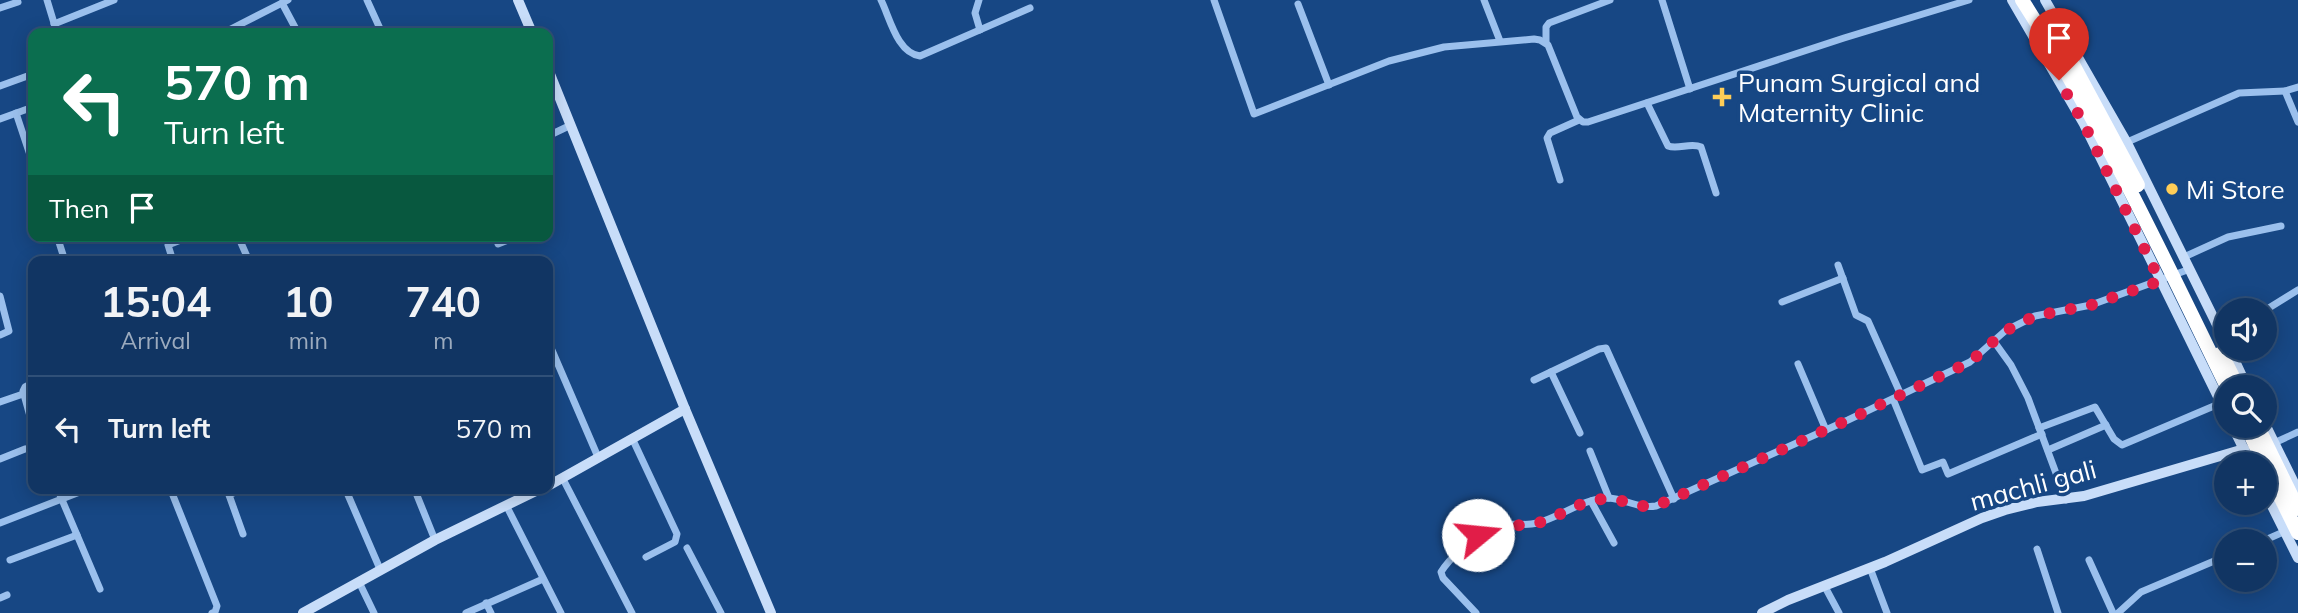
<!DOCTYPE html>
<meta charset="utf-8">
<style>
:root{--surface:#113563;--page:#1e406c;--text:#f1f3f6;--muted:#9cabbe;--line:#305078}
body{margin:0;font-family:Mulish,sans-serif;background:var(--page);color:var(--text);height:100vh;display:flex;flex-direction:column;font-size:26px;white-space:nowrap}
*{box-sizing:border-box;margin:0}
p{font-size:23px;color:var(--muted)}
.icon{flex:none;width:38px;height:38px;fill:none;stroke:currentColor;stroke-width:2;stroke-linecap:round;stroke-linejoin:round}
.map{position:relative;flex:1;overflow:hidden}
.panel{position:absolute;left:28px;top:256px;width:525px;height:238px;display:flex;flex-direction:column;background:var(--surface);border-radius:14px;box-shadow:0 4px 18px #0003,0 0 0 2px var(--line)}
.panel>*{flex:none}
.banner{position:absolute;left:28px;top:28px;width:525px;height:214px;border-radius:14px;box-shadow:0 4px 18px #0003,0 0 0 2px var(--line);background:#0b6e4f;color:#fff;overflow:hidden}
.tools{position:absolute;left:2214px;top:298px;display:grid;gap:14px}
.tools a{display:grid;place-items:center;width:63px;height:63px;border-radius:50%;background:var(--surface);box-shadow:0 4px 18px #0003,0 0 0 2px var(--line);font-size:35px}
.pin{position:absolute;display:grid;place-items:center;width:60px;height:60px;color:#fff;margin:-72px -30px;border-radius:50% 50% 50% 0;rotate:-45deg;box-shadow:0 0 7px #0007}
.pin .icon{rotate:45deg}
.me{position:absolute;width:77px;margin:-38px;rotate:73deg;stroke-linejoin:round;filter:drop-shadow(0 0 5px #0008)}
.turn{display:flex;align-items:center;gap:24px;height:147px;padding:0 21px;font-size:32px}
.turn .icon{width:91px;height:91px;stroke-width:2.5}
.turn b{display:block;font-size:49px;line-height:60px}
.then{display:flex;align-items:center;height:66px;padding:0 21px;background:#0003;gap:14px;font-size:26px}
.eta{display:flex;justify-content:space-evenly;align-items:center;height:119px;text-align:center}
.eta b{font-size:42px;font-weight:700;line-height:49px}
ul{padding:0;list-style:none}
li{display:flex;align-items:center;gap:21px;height:105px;padding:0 21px;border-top:2px solid var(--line)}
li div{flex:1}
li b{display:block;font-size:26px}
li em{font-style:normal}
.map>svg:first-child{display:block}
</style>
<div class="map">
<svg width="2298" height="613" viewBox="0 0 2298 613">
<rect width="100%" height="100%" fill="#174784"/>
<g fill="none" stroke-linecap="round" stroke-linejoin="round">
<!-- street -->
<g stroke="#9bc0ed" stroke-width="7">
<path d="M 47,0 L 57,33"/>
<path d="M 367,0 L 382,33"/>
<path d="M 881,0 C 890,18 897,53 920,56 L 1030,8"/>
<path d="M 979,0 L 975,13 L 980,30"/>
<path d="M 1214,0 L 1254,114 L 1389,61 L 1444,47 L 1534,39 L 1540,40 L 1548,45 L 1577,117 L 1583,122 L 1588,122 L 1844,38 L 1969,0"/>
<path d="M 1484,0 L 1500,41"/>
<path d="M 1662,0 L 1690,89"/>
<path d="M 282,3 L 298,33"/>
<path d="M 1298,4 L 1329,85"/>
<path d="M 0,8 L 18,2"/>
<path d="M 54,24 L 114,0"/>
<path d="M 223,33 L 288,0"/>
<path d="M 1546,43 L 1546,27 L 1549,23 L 1610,0"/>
<path d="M 0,86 L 33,74"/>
<path d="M 2298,87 L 2285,91 L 2298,122"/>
<path d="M 1647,103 L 1668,146 C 1678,150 1691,142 1701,147 L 1716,193"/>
<path d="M 16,113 L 33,164"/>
<path d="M 0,119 L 33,107"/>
<path d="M 548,136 L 571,125"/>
<path d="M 2125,143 L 2239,93 L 2285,91"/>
<path d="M 1560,180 L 1547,138 L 1550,133 L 1579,120"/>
<path d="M 57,236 L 65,261"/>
<path d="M 238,236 L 249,261"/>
<path d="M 498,244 L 518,236"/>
<path d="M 2184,257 L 2228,237 L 2281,226"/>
<path d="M 173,261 L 168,245 L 191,236"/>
<path d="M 446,261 L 448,261"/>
<path d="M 1838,265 L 1856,315 L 1868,321 L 1901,395"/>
<path d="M 0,296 L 9,331 L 0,335"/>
<path d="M 1782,302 L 1843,278"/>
<path d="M 2264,311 L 2298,290"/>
<path d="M 31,329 L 33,328"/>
<path d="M 1993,340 L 2011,365 L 2028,398 L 2066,500"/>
<path d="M 548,341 L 598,457"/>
<path d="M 1798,364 L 1826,430"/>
<path d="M 1551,372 L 1580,433"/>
<path d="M 1534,380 L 1599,349 L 1606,348 L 1674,499"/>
<path d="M 33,383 L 25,387 L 23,391 L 33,427"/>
<path d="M 1893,399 L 1922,470 L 1943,462 L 1948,474 L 2042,434"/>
<path d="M 0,402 L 23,394"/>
<path d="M 2039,428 L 2095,407 L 2114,439 L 2122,445 L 2221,403"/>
<path d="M 632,438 L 677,534 L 675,542 L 646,557"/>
<path d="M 2274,443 L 2298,432"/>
<path d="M 2048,450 L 2106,425"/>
<path d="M 1590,451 L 1609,498"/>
<path d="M 0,459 L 25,449 L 33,448"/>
<path d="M 563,479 L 632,613"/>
<path d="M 57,488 L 100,589"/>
<path d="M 170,488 L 217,606 L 215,612 L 212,613"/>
<path d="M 243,488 L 229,495 L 243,534"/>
<path d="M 345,488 L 380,569"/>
<path d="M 414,488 L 435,540"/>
<path d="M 1591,501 L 1614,543"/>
<path d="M 506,505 L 561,613"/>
<path d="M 0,523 L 90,488"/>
<path d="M 2263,541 L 2288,530"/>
<path d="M 687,548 L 721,613"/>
<path d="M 2037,549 L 2058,613"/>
<path d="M 10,560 L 77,535"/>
<path d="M 2089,560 L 2113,613"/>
<path d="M 1870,568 L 1887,613"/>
<path d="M 359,582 L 374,613"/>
<path d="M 1824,585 L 1839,613"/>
<path d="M 0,598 L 7,595"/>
<path d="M 486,603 L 491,613"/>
<path d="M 466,613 L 543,579"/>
<path d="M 1476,613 L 1443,578 L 1441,572 C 1449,559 1475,534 1489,527 C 1503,521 1522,527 1537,523 C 1561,517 1583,498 1609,498 C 1625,499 1639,509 1656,506 L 1848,420 L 1970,362 L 2005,331 L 2035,316 L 2091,305 L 2190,269"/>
<path d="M 2118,613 L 2141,592 L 2226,556"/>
</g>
<!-- secondary -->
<g stroke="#c8ddf9" stroke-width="10">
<path d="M 518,0 L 532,33"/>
<path d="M 2012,0 L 2084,124 L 2226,413"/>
<path d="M 2045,0 L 2127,143 L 2226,343"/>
<path d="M 548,69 L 685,409 L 771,613"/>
<path d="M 2229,348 L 2247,387"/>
<path d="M 2264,422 L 2298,491"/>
<path d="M 2232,425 L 2251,464"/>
<path d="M 548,486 L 685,409"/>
<path d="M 2264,490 L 2298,558"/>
<path d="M 303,613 L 435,540 L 542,488"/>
<path d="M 1762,613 L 1788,600 L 1885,562 L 1982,518 L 2005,510 L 2037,502 L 2084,496 L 2244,449"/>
</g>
<!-- highway-bridge -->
<g stroke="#fff" stroke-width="14">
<path d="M 2022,0 C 2101,123 2163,256 2227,387"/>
<path d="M 2068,55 L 2138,185"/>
<path d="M 2221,353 L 2238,387"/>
<path d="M 2246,425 L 2264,464"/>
<path d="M 2257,425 L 2298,509"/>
<path d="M 2264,464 L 2298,533"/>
</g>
</g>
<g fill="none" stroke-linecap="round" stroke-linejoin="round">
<!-- route -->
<path stroke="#e11d48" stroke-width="12" stroke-dasharray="0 21.6" d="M 1478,535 C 1499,518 1517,530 1541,522 C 1563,515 1584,498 1608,499 C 1625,499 1639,509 1656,506 L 1848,420 L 1970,362 L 2005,331 L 2035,316 L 2091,305 L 2160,281 L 2084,124 L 2059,80"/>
</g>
<!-- markers -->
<g fill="#ffcd57" stroke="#174784" stroke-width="2.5">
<path d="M1718.5 86.5h7v7h7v7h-7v7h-7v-7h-7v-7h7z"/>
<circle cx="2172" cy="189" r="7"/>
</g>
<g text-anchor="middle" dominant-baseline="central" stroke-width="7" stroke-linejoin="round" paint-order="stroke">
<!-- poi labels -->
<g font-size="26" fill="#fff" stroke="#174784" text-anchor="start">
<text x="1738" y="82">Punam Surgical and<tspan x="1738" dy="30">Maternity Clinic</tspan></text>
<text x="2186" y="189">Mi Store</text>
</g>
<!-- street labels -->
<g font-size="26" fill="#fff" stroke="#174784">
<text transform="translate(2033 485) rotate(-15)">machli gali</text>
</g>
</g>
</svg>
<div class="tools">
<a><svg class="icon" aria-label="sound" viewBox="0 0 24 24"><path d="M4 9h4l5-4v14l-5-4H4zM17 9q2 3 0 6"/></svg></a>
<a><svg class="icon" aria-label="search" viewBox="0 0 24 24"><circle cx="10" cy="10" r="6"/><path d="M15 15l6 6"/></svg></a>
<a>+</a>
<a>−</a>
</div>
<div class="pin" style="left:2059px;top:80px;background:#d93025"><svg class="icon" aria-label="arrive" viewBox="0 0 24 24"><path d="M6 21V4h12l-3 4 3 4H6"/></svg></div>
<svg class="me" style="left:1478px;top:535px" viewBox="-20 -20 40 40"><circle r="19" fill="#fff"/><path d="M0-13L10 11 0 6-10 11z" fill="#e11d48"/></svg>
<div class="banner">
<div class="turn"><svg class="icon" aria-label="left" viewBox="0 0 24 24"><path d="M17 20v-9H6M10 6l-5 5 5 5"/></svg><div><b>570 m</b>Turn left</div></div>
<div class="then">Then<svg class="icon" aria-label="arrive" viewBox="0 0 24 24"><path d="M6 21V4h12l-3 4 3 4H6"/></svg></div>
</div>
<section class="panel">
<div class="eta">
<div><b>15:04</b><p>Arrival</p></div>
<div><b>10</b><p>min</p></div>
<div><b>740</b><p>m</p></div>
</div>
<ul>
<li><svg class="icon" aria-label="left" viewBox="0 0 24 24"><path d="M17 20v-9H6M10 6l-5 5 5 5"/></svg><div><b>Turn left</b></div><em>570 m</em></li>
</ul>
</section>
</div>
